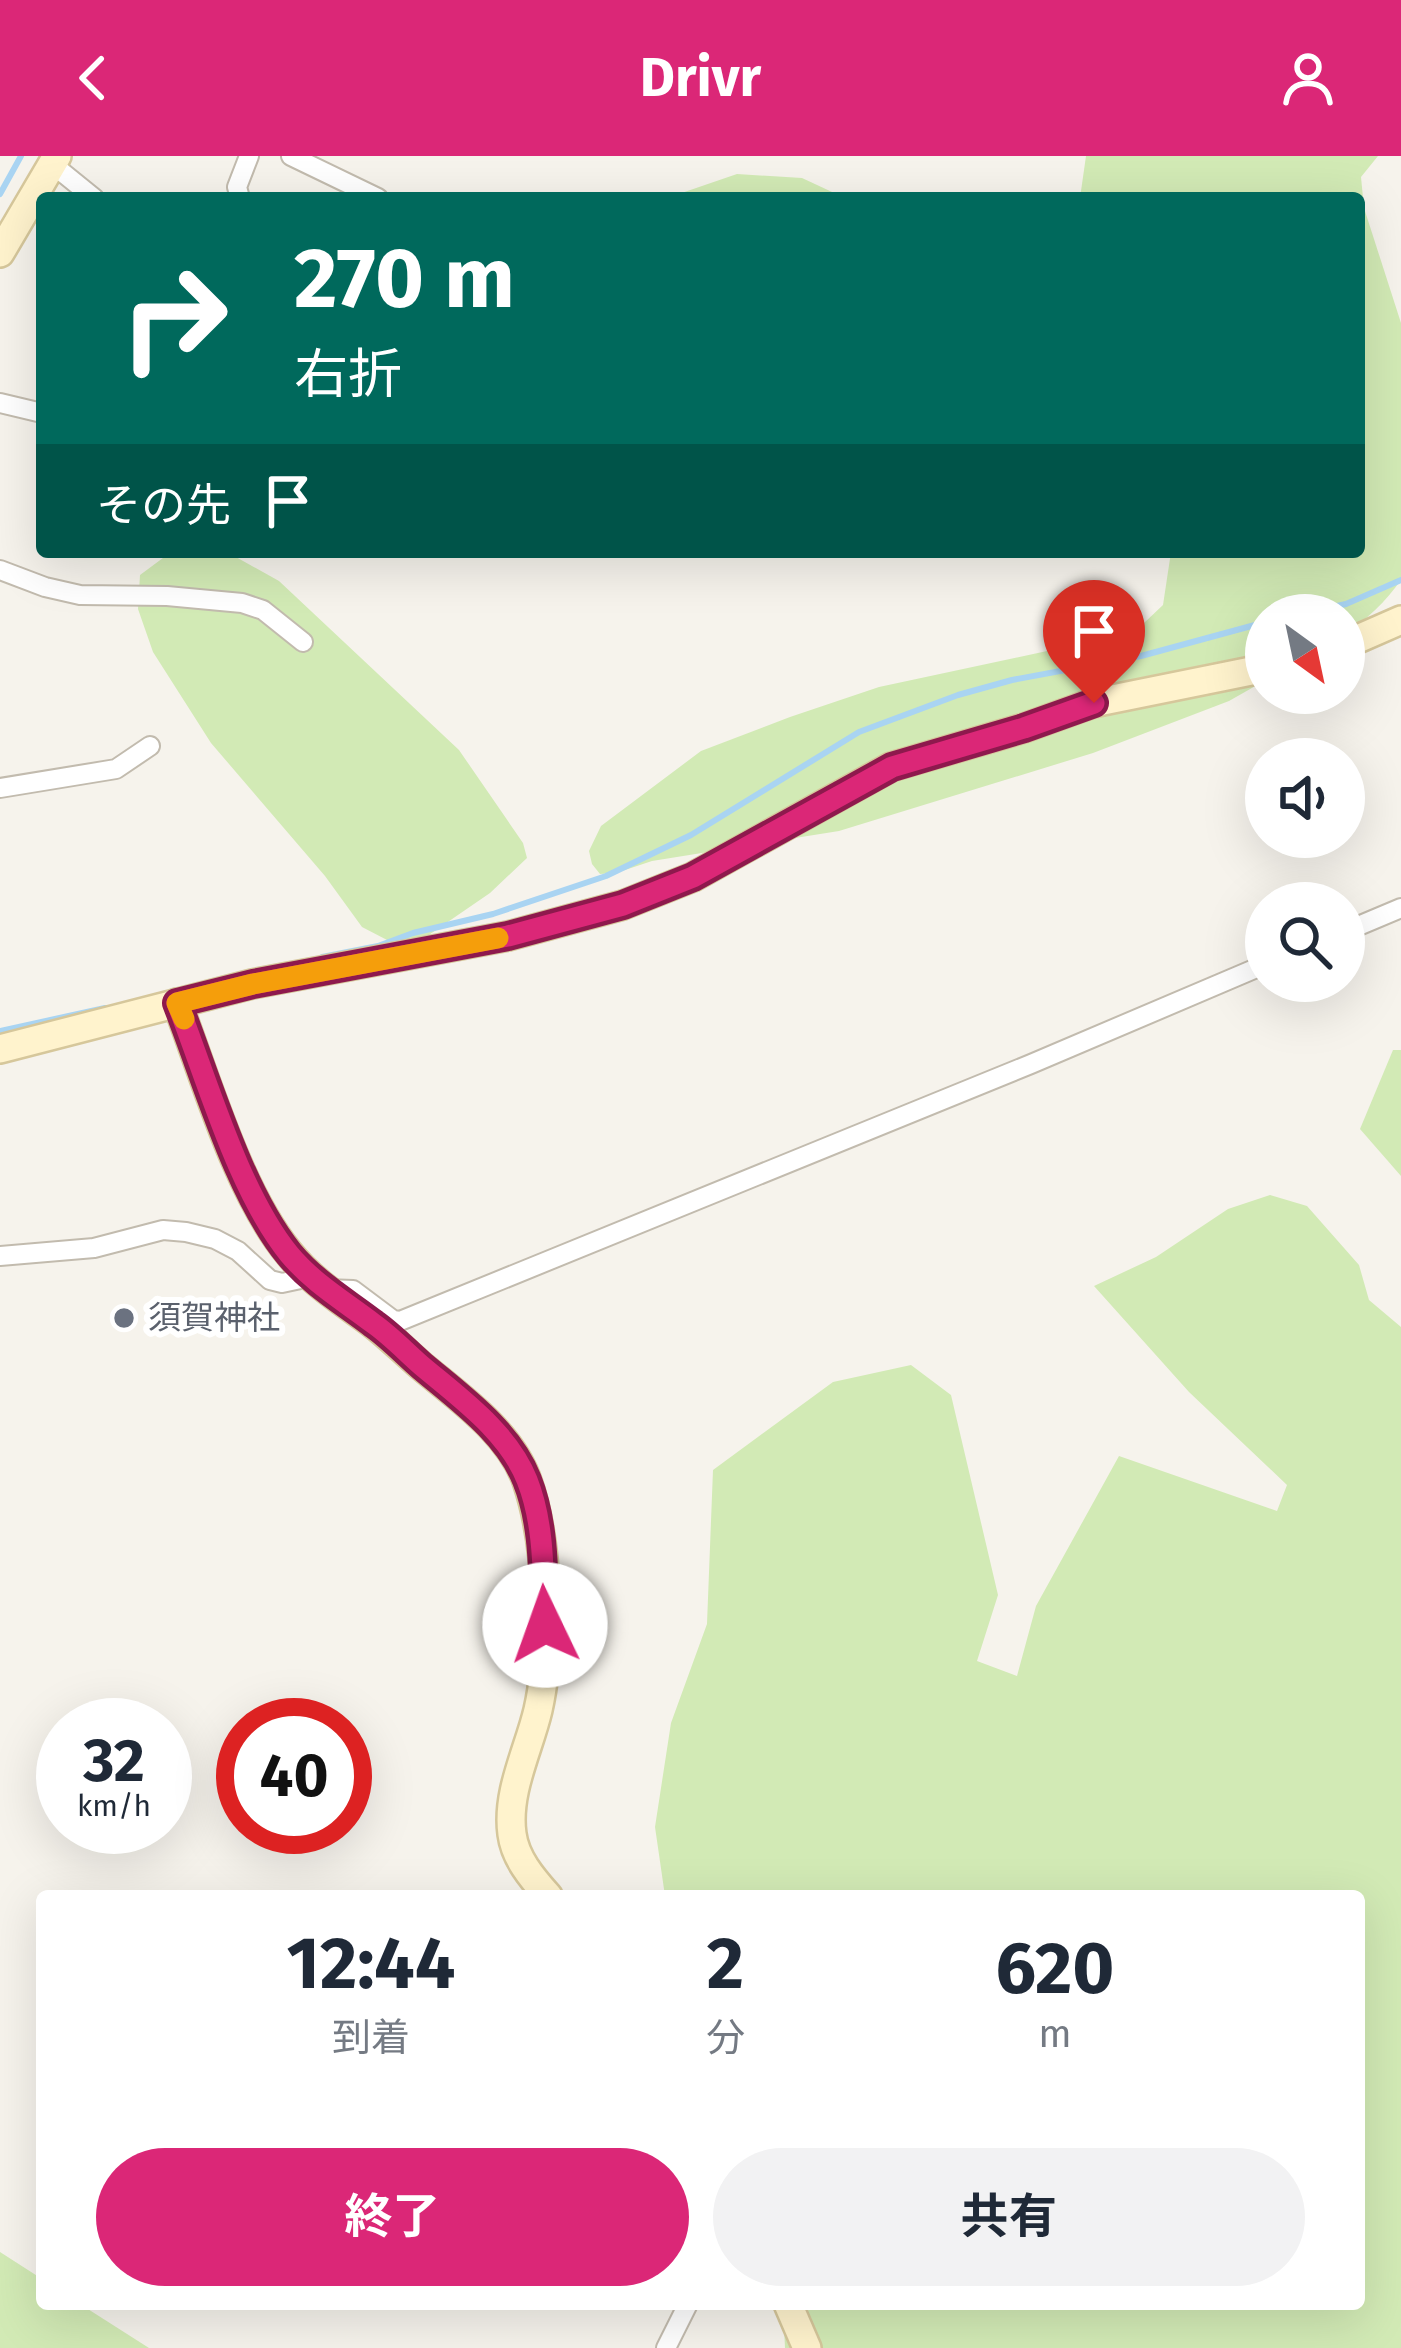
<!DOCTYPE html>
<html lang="ja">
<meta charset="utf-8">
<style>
:root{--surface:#fff;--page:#f2f2f3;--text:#1f2937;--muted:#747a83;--accent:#db2777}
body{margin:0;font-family:"Fira Sans","Noto Sans JP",sans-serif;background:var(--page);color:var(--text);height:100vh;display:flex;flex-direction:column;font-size:45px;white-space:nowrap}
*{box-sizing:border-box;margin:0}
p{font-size:39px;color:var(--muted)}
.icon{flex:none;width:66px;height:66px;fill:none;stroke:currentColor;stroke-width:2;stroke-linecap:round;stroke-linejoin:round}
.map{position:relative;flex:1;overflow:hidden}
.details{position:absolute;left:36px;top:1734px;width:1329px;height:420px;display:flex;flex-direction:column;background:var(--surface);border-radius:12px;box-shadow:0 12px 48px #0002}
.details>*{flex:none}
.guide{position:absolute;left:36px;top:36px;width:1329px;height:366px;border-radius:12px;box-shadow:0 12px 48px #0002;background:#00695c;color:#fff;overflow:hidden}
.needle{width:78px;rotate:147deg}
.tools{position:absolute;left:1245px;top:438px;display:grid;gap:24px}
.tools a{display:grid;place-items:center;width:120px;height:120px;border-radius:50%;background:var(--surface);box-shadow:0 12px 48px #0002;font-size:60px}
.speed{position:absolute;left:36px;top:1542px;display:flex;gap:24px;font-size:60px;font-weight:700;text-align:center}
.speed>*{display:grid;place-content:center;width:156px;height:156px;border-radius:50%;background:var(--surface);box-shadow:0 12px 48px #0002;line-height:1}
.speed small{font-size:30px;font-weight:400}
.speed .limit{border:18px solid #d22;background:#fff;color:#111}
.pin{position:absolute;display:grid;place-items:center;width:102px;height:102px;color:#fff;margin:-123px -51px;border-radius:50% 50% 50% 0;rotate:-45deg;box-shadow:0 0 12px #0007}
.pin .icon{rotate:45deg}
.me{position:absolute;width:132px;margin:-66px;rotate:357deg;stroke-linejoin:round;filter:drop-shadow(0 0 9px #0008)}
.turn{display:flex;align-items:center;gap:42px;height:252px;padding:0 60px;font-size:54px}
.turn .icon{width:156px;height:156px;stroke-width:2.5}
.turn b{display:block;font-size:84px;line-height:102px}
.then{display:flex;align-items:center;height:114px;padding:0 60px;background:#0003;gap:24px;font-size:45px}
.eta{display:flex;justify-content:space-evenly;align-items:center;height:204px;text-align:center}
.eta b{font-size:72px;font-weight:700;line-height:84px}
.cta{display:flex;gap:24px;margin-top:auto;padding:24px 60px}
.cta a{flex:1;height:138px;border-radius:72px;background:var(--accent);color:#fff;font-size:48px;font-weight:700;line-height:138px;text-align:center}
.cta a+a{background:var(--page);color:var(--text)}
header{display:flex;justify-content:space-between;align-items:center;height:156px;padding:0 60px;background:var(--accent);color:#fff;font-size:54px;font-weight:700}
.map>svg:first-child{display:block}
</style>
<header><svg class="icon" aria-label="back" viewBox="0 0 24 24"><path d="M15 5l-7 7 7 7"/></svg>Drivr<svg class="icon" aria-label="person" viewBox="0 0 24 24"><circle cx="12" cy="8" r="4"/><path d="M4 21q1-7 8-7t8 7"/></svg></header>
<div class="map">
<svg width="1401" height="2192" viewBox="0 0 1401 2192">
<rect width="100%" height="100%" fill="#f6f3ec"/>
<!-- green -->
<g fill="#d2eab5">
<path d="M 1086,0 L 1378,0 L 1361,21 L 1364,52 L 1401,167 L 1401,424 C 1386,445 1366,465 1344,478 L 1344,459 L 1266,459 L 1266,524 L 1229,545 L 1093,597 L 839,675 L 652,705 L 616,717 L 600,718 L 592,708 L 589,695 L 601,670 L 701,595 L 790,561 L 879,531 L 1047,495 L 1144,467 L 1163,449 L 1171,396 L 1359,396 L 1359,42 L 1080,42 Z"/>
<path d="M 737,18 L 802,22 L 845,42 L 667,42 Z"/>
<path d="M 171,396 L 227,396 L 279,425 L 459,594 L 523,687 L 527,702 L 490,737 L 423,783 L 389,785 L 362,771 L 325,720 L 211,587 L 153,496 L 138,453 L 140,419 Z"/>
<path d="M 1393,894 L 1401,894 L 1401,1020 L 1360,973 Z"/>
<path d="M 1270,1039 L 1307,1050 L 1359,1109 L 1369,1144 L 1401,1171 L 1401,2192 L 785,2192 L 783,2148 L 1359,2148 L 1359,1740 L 665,1740 L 655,1671 L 671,1567 L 707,1468 L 713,1314 L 833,1226 L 911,1209 L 951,1239 L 998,1439 L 977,1505 L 1017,1520 L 1036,1450 L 1119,1300 L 1277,1355 L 1287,1329 L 1189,1236 L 1094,1130 L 1156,1101 L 1228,1053 Z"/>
<path d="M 0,2096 L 42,2123 L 42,2148 L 80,2148 L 149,2192 L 0,2192 Z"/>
</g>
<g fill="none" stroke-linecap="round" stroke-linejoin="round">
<!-- stream -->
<g stroke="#a9d4f2" stroke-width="6">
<path d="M 0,38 L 21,0"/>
<path d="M 1296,459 L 1346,448 L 1401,424"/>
<path d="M 322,801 L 378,790 L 413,777 L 493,758 L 606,720 L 691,679 L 859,576 L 958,539 L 1012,524 L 1141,500 L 1266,466"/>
<path d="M 0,875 L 105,852"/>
</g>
<defs>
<g id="street">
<path d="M 291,0 L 378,42"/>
<path d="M 52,8 L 94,42"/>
<path d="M 240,42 L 237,31 L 249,0"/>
<path d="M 0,247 L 42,257"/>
<path d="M 0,414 L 45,431 L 80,439 L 167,440 L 242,447 L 263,454 L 303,486"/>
<path d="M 0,632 L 116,613 L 150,590"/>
<path d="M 1344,776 L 1401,752"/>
<path d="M 0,1100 L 94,1092 L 163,1074 L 186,1076 L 215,1083 L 238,1095 L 270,1124 L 282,1127 L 310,1121"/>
<path d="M 326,1133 L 353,1134 L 393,1164 L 400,1165 L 1031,908 L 1266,808"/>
<path d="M 666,2192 L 688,2148"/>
</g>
<g id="secondary">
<path d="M 0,97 L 57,0"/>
<path d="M 1344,489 L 1401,464"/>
<path d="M 177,847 C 206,923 237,1033 288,1096 C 311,1125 341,1144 371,1166 C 388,1179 403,1194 419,1208 C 458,1241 512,1277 528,1328 C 548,1388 552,1492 538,1554 C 529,1593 506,1636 512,1678 C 515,1702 532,1722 548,1740"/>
<path d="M 0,893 L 252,828 L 508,780 L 623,749 L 693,721 L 891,611 L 1024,572 L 1093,547 L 1266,512"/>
<path d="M 788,2148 L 807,2192"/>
</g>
</defs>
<!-- street casing -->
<use href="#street" stroke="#c2bbae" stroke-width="22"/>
<!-- secondary casing -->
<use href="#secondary" stroke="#d6c79b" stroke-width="32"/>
<!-- street -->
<use href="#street" stroke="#fff" stroke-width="18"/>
<!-- secondary -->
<use href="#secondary" stroke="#fff3cd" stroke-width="27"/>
</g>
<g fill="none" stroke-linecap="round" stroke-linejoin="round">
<defs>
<path id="route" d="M 545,1469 C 543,1421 545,1369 527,1324 C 508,1276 460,1242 422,1210 C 406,1196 391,1180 374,1168 C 344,1145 313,1127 289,1098 C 238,1035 207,923 177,847 L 253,828 L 508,780 L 623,749 L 693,721 L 892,611 L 1024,572 L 1094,547"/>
</defs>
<!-- route casing -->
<use href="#route" stroke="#8e194d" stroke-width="30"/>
<!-- route -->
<use href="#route" stroke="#db2777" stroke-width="21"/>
<!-- slow -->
<path stroke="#f59e0b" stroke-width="21" d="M 184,863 L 177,847 L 253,828 L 498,782"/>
</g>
<!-- markers -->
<circle fill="#6b7280" stroke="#fff" stroke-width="4.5" cx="124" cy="1162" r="12"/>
<g text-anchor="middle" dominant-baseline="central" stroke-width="12" stroke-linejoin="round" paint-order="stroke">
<!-- worship labels -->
<g font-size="33" fill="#5b616d" stroke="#fff" text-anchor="start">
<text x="148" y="1162">須賀神社</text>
</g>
</g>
</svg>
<div class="tools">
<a><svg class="needle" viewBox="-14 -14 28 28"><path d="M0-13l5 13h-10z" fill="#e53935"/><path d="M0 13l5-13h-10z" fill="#747a83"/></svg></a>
<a><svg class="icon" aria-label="sound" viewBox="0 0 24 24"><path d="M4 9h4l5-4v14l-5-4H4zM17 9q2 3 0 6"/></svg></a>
<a><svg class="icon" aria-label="search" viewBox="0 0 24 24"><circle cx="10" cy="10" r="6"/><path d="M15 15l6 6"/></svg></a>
</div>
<div class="speed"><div>32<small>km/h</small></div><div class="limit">40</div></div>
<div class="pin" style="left:1094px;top:547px;background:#d93025"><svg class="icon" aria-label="arrive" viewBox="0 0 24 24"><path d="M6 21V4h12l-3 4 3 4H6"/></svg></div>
<svg class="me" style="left:545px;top:1469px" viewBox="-20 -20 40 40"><circle r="19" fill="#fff"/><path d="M0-13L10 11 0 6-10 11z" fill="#db2777"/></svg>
<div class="guide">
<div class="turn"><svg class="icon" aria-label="right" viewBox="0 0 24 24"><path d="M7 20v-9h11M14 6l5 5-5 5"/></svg><div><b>270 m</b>右折</div></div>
<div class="then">その先<svg class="icon" aria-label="arrive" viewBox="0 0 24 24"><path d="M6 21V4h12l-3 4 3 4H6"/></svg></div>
</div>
<section class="details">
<div class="eta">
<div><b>12:44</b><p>到着</p></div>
<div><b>2</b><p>分</p></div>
<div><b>620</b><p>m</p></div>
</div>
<div class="cta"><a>終了</a><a>共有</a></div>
</section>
</div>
